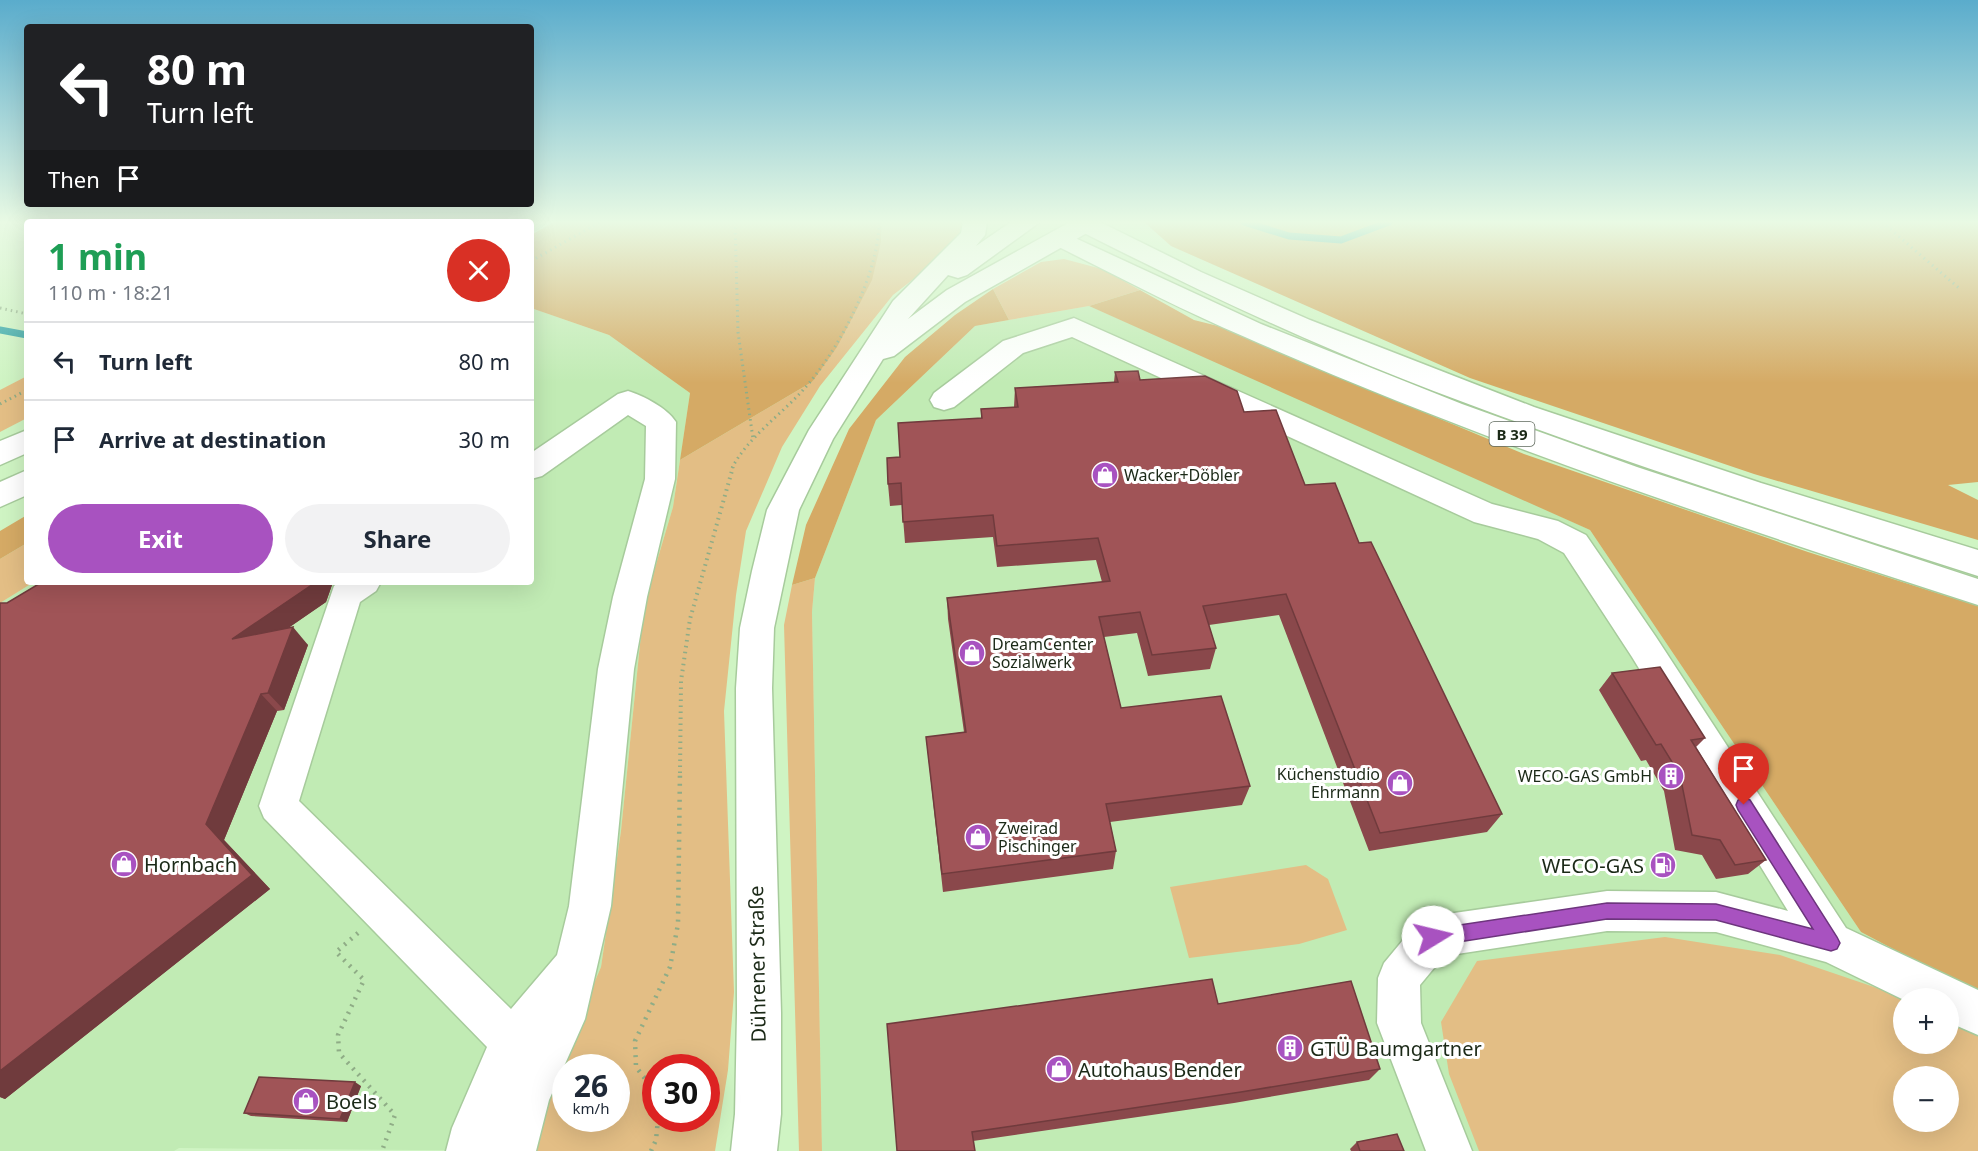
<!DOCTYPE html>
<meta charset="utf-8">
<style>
:root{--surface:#fff;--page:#f2f2f3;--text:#1f2937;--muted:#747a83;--line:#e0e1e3;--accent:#a852c0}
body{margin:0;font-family:"Noto Sans",sans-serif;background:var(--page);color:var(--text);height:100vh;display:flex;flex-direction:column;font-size:22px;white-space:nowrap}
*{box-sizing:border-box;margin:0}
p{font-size:20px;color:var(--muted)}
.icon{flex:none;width:33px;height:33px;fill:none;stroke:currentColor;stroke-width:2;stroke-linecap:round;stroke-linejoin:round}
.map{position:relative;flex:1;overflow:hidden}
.details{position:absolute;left:24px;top:219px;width:510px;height:366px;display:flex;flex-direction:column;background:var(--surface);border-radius:6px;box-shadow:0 6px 24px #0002}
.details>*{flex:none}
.top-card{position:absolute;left:24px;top:24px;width:510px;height:183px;border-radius:6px;box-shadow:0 6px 24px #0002;background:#202124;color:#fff;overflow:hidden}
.tools{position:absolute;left:1893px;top:988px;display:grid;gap:12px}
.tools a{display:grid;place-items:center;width:66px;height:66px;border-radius:50%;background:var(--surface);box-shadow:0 6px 24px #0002;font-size:30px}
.speed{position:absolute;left:552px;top:1054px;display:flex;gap:12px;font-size:30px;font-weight:700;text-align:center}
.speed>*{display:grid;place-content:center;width:78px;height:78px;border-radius:50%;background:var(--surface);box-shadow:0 6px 24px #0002;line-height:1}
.speed small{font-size:15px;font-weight:400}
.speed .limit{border:9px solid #d22;background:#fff;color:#111}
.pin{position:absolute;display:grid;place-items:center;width:51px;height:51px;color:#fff;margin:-62px -26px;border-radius:50% 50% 50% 0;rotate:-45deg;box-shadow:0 0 6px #0007}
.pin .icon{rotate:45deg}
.me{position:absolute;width:66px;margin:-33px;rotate:81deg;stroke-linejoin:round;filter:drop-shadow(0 0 4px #0008)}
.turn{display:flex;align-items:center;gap:21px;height:126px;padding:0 24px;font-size:27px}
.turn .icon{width:78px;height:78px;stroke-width:2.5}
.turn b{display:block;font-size:42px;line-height:51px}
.then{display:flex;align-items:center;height:57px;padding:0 24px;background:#0003;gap:12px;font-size:22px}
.round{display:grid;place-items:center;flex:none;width:63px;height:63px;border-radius:32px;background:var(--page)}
.headline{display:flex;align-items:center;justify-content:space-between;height:102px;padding:0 24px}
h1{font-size:36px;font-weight:700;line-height:45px;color:#1e9e55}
.primary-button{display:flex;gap:12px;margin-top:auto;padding:12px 24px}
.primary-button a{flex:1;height:69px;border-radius:36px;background:var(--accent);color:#fff;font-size:24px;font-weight:700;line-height:69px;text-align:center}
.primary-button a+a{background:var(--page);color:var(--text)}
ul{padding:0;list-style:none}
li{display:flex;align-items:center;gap:18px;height:78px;padding:0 24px;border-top:2px solid var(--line)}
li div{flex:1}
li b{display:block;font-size:22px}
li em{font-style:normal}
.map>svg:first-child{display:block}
</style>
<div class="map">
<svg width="1978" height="1151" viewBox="0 0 1978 1151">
<rect width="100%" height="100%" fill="#cff4c3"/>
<!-- built -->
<g fill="#c1ebb4" fill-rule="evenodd">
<path d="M 1089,306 L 1386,436 L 1590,530 L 1861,932 L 1978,994 L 1978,1151 L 822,1151 L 812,612 L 815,578 L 876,420 L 975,326 ZM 1904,999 L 1948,999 L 1948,1044 L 1904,1044 ZM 1904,1077 L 1948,1077 L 1948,1122 L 1904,1122 Z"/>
<path d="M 531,308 L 609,335 L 690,393 L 673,507 L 644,605 L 621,831 L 601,967 L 540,1109 L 532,1151 L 179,1148 L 174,1151 L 0,1151 L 0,603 L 34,582 L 531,582 Z"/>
</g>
<!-- green -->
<g fill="#e3be85" fill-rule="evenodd">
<path d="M 882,222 L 963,222 L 965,230 L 956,246 L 893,295 L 820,386 L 782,447 L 746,531 L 736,595 L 724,711 L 734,992 L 728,1070 L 715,1151 L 532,1151 L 540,1109 L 601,967 L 621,831 L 644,605 L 673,507 L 680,460 L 812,382 L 881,242 ZM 566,1068 L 616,1068 L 616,1119 L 566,1119 ZM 656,1068 L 706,1068 L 706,1119 L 656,1119 Z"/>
<path d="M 1064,259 L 1102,269 L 1140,290 L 1089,306 L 1009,320 L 993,289 L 1041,262 Z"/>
<path d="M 27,376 L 27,418 L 0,432 L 0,390 Z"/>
<path d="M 27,543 L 27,582 L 34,582 L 0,603 L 0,559 Z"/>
<path d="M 815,578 L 812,612 L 822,1151 L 799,1151 L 784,625 L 792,585 Z"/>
<path d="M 1306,865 L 1328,879 L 1347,930 L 1299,944 L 1189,958 L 1170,887 Z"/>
<path d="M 1665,937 L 1780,955 L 1880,989 L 1903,1000 L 1904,1044 L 1948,1044 L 1949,1022 L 1978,1036 L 1978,1151 L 1479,1151 L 1449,1074 L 1441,1022 L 1477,961 ZM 1904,1077 L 1948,1077 L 1948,1122 L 1904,1122 Z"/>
</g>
<!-- forest -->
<g fill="#d5aa65">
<path d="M 554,222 L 882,222 L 881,242 L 872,280 L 837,347 L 812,382 L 680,460 L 690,393 L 609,335 L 531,308 L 531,235 Z"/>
<path d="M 1144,222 L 1978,222 L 1978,482 L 1948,485 L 1978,500 L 1978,540 L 1754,474 L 1470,378 L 1171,246 Z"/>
<path d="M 993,289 L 1009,320 L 975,326 L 876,420 L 815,578 L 792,585 L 806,525 L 849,429 L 905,357 L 955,315 Z"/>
<path d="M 1140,290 L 1194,320 L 1218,326 L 1524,454 L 1808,552 L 1978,606 L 1978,994 L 1861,932 L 1590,530 L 1089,306 Z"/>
<path d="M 27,515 L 27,543 L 0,559 L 0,531 Z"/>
</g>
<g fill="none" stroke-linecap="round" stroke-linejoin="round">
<!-- stream -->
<g stroke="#269fa3" stroke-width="7">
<path d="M 1244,222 L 1289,236 L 1341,240 L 1389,222"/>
<path d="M 0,330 L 27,335"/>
</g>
<defs>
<g id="minor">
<path d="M 1074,318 L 1492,504 L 1558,521 L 1586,535 L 1656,637 L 1846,928 L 1978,990 L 1978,1035 L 1948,1022 L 1948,999 L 1904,1000 L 1826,962 L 1716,932 L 1607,931 L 1444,956 L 1420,985 L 1421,1023 L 1472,1151 L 1426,1151 L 1377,1023 L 1378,978 L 1384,963 L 1418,922 L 1433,916 L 1607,891 L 1716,892 L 1788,911 L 1632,657 L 1564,553 L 1538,539 L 1474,522 L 1072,337 L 1023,353 L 954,407 L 944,410 L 934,407 L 930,400 L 934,393 L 1003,341 Z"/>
<path d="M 628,391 C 644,396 667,408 676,422 L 675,479 L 647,597 L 634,669 L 611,906 L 585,1019 L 549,1100 L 536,1151 L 446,1151 L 452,1128 L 487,1047 L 264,818 L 259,806 L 334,586 L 339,582 L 381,582 L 376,591 L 360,602 L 299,801 L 511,1009 L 557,955 L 569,906 L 598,669 L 613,597 L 645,479 L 646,426 L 628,415 L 542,476 L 531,479 L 531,453 L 618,394 Z"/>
</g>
<path id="major" d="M 963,222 L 987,222 L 985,235 L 976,246 L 1011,222 L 1040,222 L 967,275 L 958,278 L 948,275 L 908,319 L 947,290 L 1070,222 L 1097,224 L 1094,229 L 965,302 L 894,356 L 883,359 L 833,439 L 799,510 L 774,628 L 772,688 L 781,1013 L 781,1114 L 777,1151 L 731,1151 L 735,1114 L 737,1013 L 736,688 L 740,628 L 752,571 L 767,510 L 809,430 L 893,301 L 961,233 Z"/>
<g id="highway">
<path d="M 1074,222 L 1100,222 L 1201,272 L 1310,320 L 1534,407 L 1761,483 L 1978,550 L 1978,576 C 1785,514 1592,453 1403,379 C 1291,335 1183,283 1076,229 Z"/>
<path d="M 1060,231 L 1261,324 L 1462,404 L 1637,467 L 1978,579 L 1978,605 C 1731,525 1483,442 1245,337 C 1179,309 1115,275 1051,243 L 1048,238 L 1051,233 Z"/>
<path d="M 27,430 L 27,453 L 0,465 L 0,441 Z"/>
<path d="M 27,470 L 27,495 L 0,507 L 0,482 Z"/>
</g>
</defs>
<!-- minor casing -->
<use href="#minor" stroke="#a7cb9c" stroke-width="3"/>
<!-- major casing -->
<use href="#major" stroke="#a7cb9c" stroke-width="3"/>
<!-- highway casing -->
<use href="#highway" stroke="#a7cb9c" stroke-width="3"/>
<!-- path-far2 -->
<g stroke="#8fac86" stroke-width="3" stroke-dasharray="1.5 4" stroke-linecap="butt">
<path d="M 735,222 L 738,332 L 753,439"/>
<path d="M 1882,222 L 1960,289"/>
<path d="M 531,261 L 600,222"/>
<path d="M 0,308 L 27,314"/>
<path d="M 0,404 L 27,390"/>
<path d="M 732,468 C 748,437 780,416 803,390 C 838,352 879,274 879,222"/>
</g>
<!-- path-far1 -->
<path stroke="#8fac86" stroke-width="4" stroke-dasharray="1.5 4.5" stroke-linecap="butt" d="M 680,773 L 681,681 L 690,619 L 733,467"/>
<!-- path -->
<g stroke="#8fac86" stroke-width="4.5" stroke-dasharray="2 6" stroke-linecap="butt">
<path d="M 358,933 L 336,952 L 364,980 L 338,1035 L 339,1053 L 395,1115 L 382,1151"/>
<path d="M 656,1099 L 650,1085 L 636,1067 L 635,1041 L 670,967 L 678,924 L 680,771"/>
<path d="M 651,1151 L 656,1140 L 658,1119"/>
</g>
<!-- minor -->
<use href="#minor" fill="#fff" fill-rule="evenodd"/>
<!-- major -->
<use href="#major" fill="#fff" fill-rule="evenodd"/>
<!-- highway -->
<use href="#highway" fill="#fff" fill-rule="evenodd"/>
</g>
<!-- wall -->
<g fill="#8a484b">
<path d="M 1115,372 L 1244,412 L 1305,485 L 1359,543 L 1502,814 L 1487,832 L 1369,851 L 1279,615 L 1209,625 L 1216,648 L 1210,669 L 1148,676 L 1137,633 L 1104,637 L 1121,708 L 1250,786 L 1242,805 L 1110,822 L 1116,851 L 1113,869 L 943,892 L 926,737 L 964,732 L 948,619 L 947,598 L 1102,582 L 1096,560 L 997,567 L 993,537 L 905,543 L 902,505 L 890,506 L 888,484 L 900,457 L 981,418 L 981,409 L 1014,407 L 1015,388 L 1114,382 Z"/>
<path d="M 42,582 L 336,582 L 332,585 L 326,602 L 288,628 L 308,645 L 284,710 L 277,711 L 224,840 L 270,889 L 5,1099 L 0,1097 L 0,603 L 7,603 Z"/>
<path d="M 1612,673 L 1705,738 L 1696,747 L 1766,860 L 1748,874 L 1716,879 L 1702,855 L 1675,850 L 1664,791 L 1646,760 L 1641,761 L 1599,690 Z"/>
<path d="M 1218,1004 L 1380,1069 L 1369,1080 L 1234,1103 L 973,1141 L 887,1024 Z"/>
<path d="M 361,1086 L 347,1122 L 251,1116 L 244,1113 Z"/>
<path d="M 1357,1142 L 1404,1151 L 1351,1151 L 1350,1149 Z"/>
</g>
<!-- shaded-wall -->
<g fill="#703b3d">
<path d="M 313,582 L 336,582 L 332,585 L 326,602 L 248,656 L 232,639 Z"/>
<path d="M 293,627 L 308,645 L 284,710 L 268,693 Z"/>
<path d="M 261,694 L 277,711 L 224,840 L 270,889 L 5,1099 L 0,1097 L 0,1071 L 206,824 Z"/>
<path d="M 355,1082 L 361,1086 L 347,1122 L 340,1119 Z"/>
</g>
<!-- building -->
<g fill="#a05457" stroke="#703b3d" stroke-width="1.5">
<path d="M 1138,371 L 1140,380 L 1205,376 L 1237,391 L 1244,412 L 1276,410 L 1305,485 L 1335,483 L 1359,543 L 1371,542 L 1502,814 L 1380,833 L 1286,594 L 1203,606 L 1216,648 L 1152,655 L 1140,612 L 1099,617 L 1121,708 L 1221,696 L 1250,786 L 1106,804 L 1116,851 L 942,874 L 926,737 L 966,732 L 947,598 L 1110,581 L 1098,538 L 997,546 L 993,515 L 903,522 L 901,483 L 888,484 L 887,458 L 900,457 L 898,423 L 982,418 L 981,409 L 1018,407 L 1015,388 L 1118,382 L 1115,372 Z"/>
<path d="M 42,582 L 313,582 L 313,584 L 232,639 L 293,627 L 268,693 L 261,694 L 206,824 L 252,875 L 0,1071 L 0,603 L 7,603 Z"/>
<path d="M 1660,667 L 1705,738 L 1691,740 L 1766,860 L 1735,865 L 1720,840 L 1692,835 L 1680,775 L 1661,744 L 1656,745 L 1612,673 Z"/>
<path d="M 1212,979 L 1218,1004 L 1351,981 L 1380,1069 L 1241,1092 L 972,1132 L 975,1151 L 897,1151 L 887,1024 Z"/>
<path d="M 259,1077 L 355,1082 L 340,1119 L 244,1113 Z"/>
<path d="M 1397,1134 L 1404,1151 L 1360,1151 L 1357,1142 Z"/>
</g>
<!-- sky -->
<linearGradient id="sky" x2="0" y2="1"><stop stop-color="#5aaccc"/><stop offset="0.58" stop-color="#e9fae4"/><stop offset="1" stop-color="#e9fae4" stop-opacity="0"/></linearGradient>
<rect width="1978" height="383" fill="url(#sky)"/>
<!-- route -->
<path fill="#a852c0" stroke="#6d357d" stroke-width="1.5" d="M 1744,798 L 1750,800 L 1837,937 L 1840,943 L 1837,949 L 1831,951 L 1716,920 L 1607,919 L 1433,946 L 1427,943 L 1424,937 L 1427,931 L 1433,929 L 1607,903 L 1716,904 L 1813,929 L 1738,810 L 1736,805 L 1738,800 Z"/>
<!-- icons -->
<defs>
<symbol id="shop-disc" viewBox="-11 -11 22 22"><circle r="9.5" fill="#a852c0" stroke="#fff"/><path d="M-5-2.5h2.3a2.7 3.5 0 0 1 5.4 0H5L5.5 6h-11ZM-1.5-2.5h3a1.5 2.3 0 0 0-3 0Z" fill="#fff"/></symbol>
<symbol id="building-disc" viewBox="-11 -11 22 22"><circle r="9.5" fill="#a852c0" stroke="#fff"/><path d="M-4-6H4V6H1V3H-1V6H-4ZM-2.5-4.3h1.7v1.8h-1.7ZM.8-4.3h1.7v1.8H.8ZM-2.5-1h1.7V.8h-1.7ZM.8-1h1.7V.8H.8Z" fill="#fff"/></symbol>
<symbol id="fuel-disc" viewBox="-11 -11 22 22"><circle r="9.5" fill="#a852c0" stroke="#fff"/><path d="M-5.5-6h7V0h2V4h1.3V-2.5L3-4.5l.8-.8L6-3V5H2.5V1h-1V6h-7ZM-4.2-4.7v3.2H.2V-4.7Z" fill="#fff"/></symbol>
</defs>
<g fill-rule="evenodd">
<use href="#shop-disc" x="1090" y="460" width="30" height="30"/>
<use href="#shop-disc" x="957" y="638" width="30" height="30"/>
<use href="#building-disc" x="1656" y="761" width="30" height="30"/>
<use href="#shop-disc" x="1385" y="768" width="30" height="30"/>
<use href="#shop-disc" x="963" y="822" width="30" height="30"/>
<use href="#shop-disc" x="109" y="849" width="30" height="30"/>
<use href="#fuel-disc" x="1648" y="850" width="30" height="30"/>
<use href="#building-disc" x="1275" y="1033" width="30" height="30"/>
<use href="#shop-disc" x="1044" y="1054" width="30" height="30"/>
<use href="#shop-disc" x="291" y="1086" width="30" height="30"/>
</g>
<g text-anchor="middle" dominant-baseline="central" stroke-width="6" stroke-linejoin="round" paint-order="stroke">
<!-- shield labels -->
<rect fill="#fff" stroke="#5f695d" stroke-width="1.5" x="1489.5" y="422" width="45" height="24" rx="4.5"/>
<g font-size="15" font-weight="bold" fill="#1b2917">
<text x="1512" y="434">B 39</text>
</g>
<!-- poi labels -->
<g font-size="16" fill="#1b2917" stroke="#fff" text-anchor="start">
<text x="1124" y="475">Wacker+Döbler</text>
<text x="992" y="644">DreamCenter<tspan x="992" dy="18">Sozialwerk</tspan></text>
<text x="1380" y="774" text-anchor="end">Küchenstudio<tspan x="1380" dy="18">Ehrmann</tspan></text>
<text x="1652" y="776" text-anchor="end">WECO-GAS GmbH</text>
<text x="998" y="828">Zweirad<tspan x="998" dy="18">Pischinger</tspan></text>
</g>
<!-- near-poi labels -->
<g font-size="20" fill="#1b2917" stroke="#fff" text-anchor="start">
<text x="144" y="864">Hornbach</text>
<text x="1644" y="865" text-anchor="end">WECO-GAS</text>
<text x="1310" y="1048">GTÜ Baumgartner</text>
<text x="1078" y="1069">Autohaus Bender</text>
<text x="326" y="1101">Boels</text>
</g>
<!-- near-street labels -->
<g font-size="20" fill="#1b2917" stroke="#fff">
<text transform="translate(757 964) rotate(-91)">Dührener Straße</text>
</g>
</g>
</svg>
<div class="tools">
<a>+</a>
<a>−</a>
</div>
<div class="speed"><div>26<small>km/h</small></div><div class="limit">30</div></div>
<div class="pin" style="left:1744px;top:805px;background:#d93025"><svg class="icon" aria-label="arrive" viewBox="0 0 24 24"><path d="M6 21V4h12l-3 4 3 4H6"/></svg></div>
<svg class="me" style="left:1433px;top:937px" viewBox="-20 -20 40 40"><circle r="19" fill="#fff"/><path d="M0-13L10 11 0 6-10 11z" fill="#a852c0"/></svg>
<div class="top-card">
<div class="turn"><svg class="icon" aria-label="left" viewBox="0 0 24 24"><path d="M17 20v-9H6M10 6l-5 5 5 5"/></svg><div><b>80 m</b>Turn left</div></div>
<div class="then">Then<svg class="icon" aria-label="arrive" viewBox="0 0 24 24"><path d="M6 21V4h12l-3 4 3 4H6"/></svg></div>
</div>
<section class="details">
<div class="headline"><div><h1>1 min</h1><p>110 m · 18:21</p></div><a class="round" style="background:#d93025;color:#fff"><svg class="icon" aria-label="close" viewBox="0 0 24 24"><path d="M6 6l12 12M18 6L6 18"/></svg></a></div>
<ul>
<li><svg class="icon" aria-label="left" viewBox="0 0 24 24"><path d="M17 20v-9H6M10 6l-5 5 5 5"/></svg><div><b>Turn left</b></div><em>80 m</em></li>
<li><svg class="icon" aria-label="arrive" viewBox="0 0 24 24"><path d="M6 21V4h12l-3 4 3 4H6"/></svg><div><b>Arrive at destination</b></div><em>30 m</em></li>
</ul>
<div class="primary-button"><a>Exit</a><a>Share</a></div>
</section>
</div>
